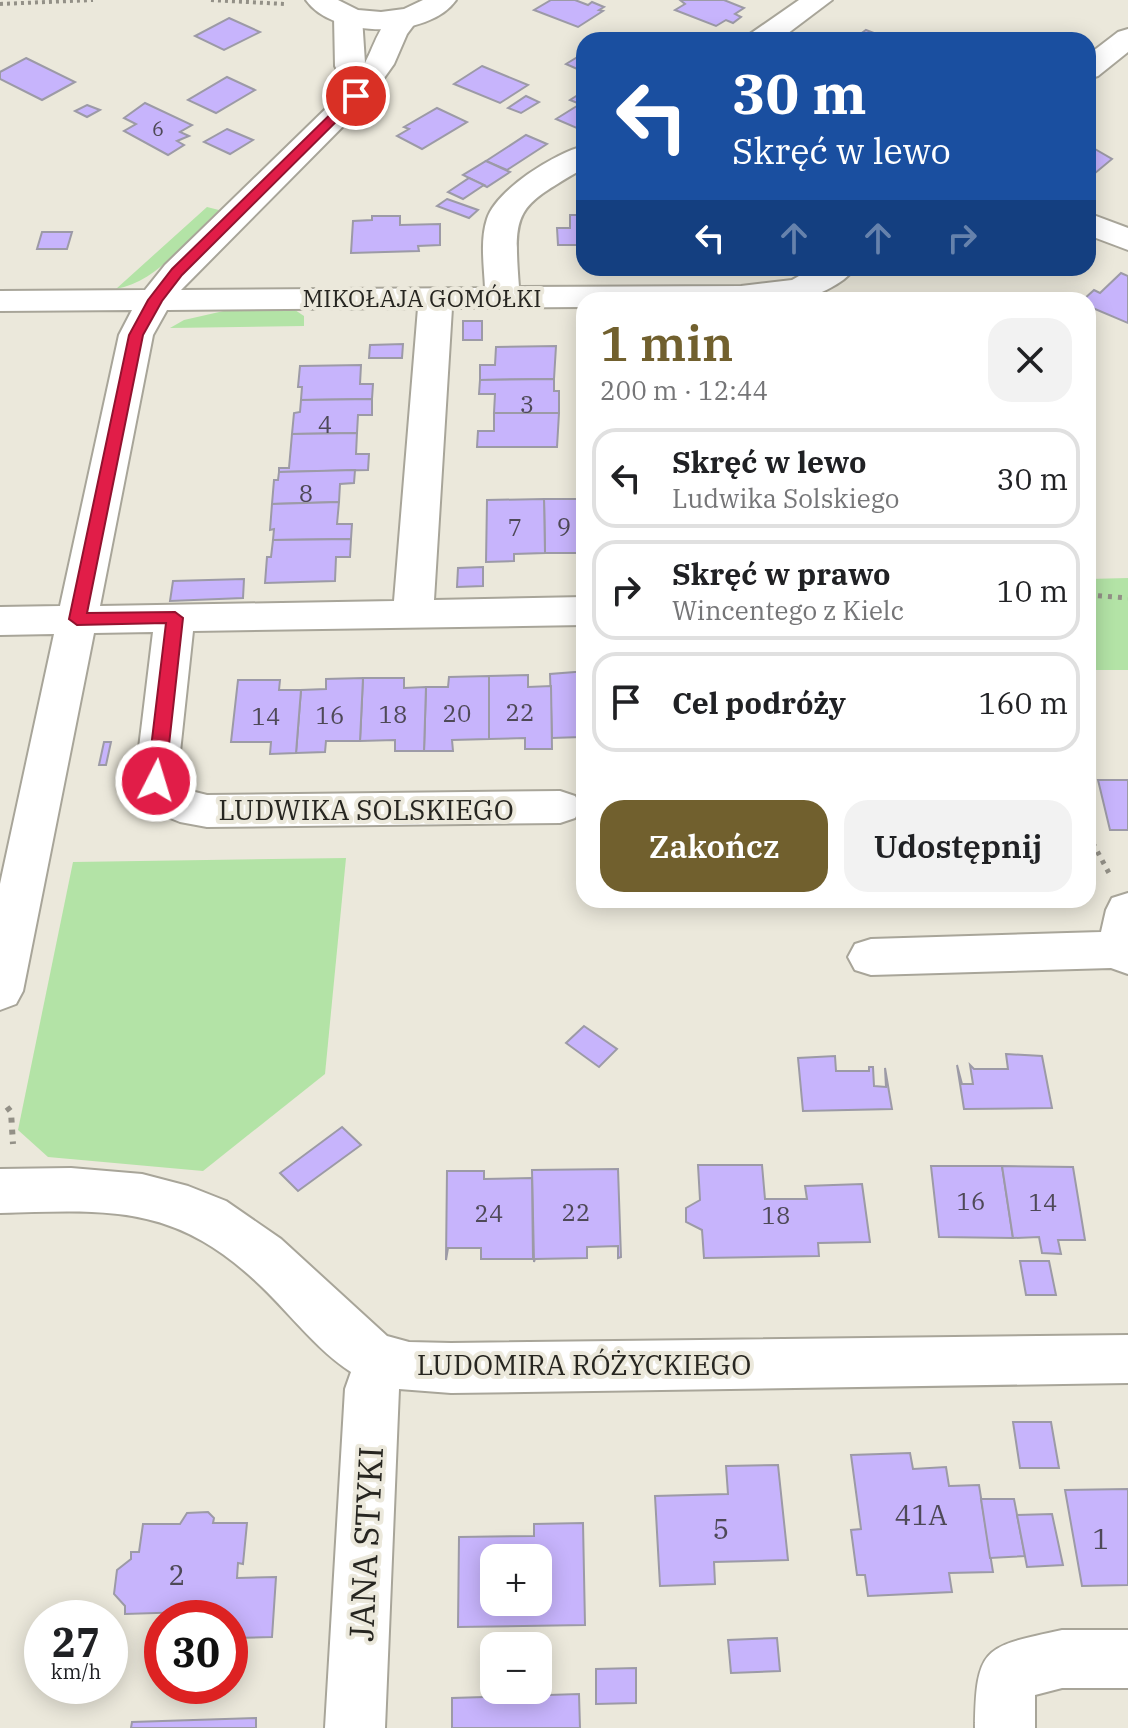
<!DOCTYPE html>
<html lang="pl">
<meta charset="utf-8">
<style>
:root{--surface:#fff;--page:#f2f2f2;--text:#202124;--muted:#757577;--line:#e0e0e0;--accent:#71602e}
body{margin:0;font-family:"IBM Plex Serif",serif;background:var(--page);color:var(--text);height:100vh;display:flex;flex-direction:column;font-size:30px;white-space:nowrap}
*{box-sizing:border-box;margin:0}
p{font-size:26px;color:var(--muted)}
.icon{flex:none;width:44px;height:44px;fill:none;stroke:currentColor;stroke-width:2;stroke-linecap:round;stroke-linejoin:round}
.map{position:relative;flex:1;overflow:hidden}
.drawer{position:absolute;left:576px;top:292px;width:520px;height:616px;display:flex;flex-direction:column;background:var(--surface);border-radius:24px;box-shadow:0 4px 20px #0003}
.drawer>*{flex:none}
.guide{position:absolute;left:576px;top:32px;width:520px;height:244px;border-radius:24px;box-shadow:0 4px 20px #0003;background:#1a4fa0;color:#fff;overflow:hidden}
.tools{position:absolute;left:480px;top:1544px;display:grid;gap:16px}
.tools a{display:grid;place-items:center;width:72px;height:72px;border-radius:16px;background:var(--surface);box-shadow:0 4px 20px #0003;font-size:40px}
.speed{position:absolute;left:24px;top:1600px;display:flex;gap:16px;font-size:40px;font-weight:700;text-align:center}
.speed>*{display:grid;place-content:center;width:104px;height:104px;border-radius:50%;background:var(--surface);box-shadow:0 4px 20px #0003;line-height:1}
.speed small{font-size:20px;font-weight:400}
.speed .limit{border:12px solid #d22;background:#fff;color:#111}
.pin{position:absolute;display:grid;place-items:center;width:68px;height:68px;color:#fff;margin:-34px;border:4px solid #fff;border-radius:50%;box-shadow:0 2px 8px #0007}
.me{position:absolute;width:88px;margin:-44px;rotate:5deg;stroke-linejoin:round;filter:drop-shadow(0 0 6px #0008)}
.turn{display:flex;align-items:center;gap:28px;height:168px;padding:0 24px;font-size:36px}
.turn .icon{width:104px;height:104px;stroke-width:2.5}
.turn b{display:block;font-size:56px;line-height:68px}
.lanes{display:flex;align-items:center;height:76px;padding:0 24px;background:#0003;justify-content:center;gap:40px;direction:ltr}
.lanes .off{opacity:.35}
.round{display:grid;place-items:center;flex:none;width:84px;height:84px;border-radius:24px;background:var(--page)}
.headline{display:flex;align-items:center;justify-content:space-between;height:136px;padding:0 24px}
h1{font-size:48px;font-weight:600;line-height:60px;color:var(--accent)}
.primary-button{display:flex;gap:16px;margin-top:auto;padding:16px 24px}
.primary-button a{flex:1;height:92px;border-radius:24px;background:var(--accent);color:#fff;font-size:32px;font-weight:600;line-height:92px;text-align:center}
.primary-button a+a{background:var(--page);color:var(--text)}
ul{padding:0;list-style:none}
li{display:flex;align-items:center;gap:24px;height:100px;margin:0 16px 12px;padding:0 8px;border:4px solid var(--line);border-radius:24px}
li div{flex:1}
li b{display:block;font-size:30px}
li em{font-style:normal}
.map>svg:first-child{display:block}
</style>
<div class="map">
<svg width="1128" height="1728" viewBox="0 0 1128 1728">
<rect width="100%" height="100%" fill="#ebe8db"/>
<!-- green -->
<g fill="#b3e3a6">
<path d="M 207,207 L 219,210 C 189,238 157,282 116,289 Z"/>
<path d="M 228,310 L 295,310 L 304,316 L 304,326 L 170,328 L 184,320 Z"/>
<path d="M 1128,578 L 1128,670 L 1088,670 L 1088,579 Z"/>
<path d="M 346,858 L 325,1074 L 203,1171 L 48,1157 L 18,1130 L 73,862 Z"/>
</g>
<!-- building -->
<g fill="#c7b4fc" stroke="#9c9aa6" stroke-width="2" fill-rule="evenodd">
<path d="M 551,0 L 575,0 L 588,5 L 592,2 L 604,7 L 599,10 L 603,11 L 578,27 L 534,10 Z"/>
<path d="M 724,0 L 744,8 L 735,14 L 741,17 L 733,23 L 726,20 L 716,26 L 675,10 L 685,4 L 680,0 Z"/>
<path d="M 229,18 L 260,32 L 224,50 L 195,36 Z"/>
<path d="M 866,30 L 892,40 L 852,40 Z"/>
<path d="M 584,53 L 584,72 L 566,64 Z"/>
<path d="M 26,58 L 75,82 L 42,100 L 0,79 L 0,72 Z"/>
<path d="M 482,66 L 528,85 L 500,103 L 454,84 Z"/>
<path d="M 227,77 L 255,90 L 216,113 L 188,100 Z"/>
<path d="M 584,91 L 584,126 L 579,129 L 556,119 L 580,104 L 570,100 Z"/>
<path d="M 526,96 L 539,102 L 521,113 L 508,108 Z"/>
<path d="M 145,103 L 192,125 L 180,132 L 189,136 L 177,141 L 184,145 L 168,155 L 124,131 L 136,124 L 124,118 Z"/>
<path d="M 87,105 L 100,110 L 87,117 L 75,111 Z"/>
<path d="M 437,108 L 467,122 L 422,149 L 397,136 L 409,129 L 404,127 Z"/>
<path d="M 227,129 L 253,140 L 230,154 L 204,142 Z"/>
<path d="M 526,135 L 547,144 L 507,170 L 486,161 Z"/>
<path d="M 1088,145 L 1112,159 L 1094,174 L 1088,172 Z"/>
<path d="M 486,161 L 510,172 L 487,187 L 463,175 Z"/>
<path d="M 469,178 L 484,185 L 463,199 L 448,192 Z"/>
<path d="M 447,199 L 478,210 L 469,218 L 437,206 Z"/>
<path d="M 570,215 L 584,215 L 584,245 L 558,245 L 557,228 L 570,228 Z"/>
<path d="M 372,216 L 400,216 L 400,225 L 440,224 L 440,245 L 418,246 L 419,251 L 351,253 L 353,221 L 372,220 Z"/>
<path d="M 42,232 L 72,232 L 67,249 L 37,249 Z"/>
<path d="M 1121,273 L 1128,276 L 1128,323 L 1088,306 L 1088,300 L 1083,300 L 1094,290 L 1100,293 Z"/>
<rect x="463" y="321" width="19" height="19"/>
<path d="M 403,344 L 402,358 L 369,358 L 370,345 Z"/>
<path d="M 556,346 L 554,379 L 480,380 L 480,365 L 495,365 L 496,347 Z"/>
<path d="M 361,365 L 360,384 L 373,384 L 372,399 L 301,400 L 302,387 L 298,387 L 300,366 Z"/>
<path d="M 554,379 L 554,391 L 559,391 L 559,413 L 494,413 L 495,394 L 479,394 L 480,380 Z"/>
<path d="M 372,399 L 372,415 L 358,415 L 357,433 L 292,434 L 294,413 L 300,412 L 301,400 Z"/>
<path d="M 494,413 L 559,413 L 557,447 L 477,447 L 478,431 L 494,431 Z"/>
<path d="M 357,433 L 356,454 L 369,454 L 368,470 L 279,472 L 279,468 L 289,468 L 292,434 Z"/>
<path d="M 355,470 L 354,483 L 340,484 L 339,502 L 272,504 L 274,480 L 278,480 L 279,472 Z"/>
<path d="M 544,499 L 584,499 L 584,561 L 578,562 L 577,553 L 545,553 Z"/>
<path d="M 544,499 L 545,553 L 514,554 L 514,561 L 486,562 L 487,500 Z"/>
<path d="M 339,502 L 337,524 L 352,524 L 351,539 L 273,540 L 274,529 L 270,530 L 272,504 Z"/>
<path d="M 351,539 L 350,557 L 336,557 L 335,581 L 265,583 L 267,557 L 271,557 L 273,540 Z"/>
<path d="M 483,567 L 483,586 L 457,587 L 458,568 Z"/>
<path d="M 244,579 L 243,598 L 170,601 L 173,581 Z"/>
<path d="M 575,672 L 584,672 L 584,731 L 580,731 L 581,737 L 552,738 L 550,674 Z"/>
<path d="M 528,675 L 528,687 L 551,686 L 552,749 L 525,749 L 525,738 L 489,739 L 489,676 Z"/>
<path d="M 489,676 L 489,739 L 452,740 L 453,751 L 424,751 L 426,687 L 448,687 L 449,677 Z"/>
<path d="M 363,678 L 404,678 L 404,688 L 426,687 L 424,751 L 395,751 L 395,740 L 360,741 Z"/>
<path d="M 363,678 L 360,741 L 326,741 L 325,752 L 296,753 L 301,690 L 326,689 L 326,679 Z"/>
<path d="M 238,680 L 280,680 L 279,690 L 301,690 L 296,753 L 270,754 L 271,742 L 231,742 Z"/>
<path d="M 104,742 L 111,742 L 106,765 L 99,765 Z"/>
<path d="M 1098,780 L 1128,780 L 1128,830 L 1110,830 Z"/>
<path d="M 584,1026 L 617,1049 L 599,1067 L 566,1043 Z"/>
<path d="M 1006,1054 L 1042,1056 L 1052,1108 L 964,1109 L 957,1065 L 962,1084 L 973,1084 L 970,1065 L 974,1069 L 1008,1069 Z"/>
<path d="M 835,1056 L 836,1071 L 869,1071 L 869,1067 L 873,1067 L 874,1086 L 886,1087 L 885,1068 L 892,1109 L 803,1111 L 798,1058 Z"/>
<path d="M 342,1127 L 361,1145 L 298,1191 L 280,1173 Z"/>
<path d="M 698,1165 L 762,1165 L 765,1199 L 807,1199 L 805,1186 L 862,1184 L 870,1242 L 818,1243 L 819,1256 L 704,1258 L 702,1230 L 686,1222 L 686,1208 L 700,1200 Z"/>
<path d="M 931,1166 L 1002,1166 L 1013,1238 L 939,1237 Z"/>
<path d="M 1002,1166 L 1073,1167 L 1085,1240 L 1058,1240 L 1061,1254 L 1042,1253 L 1039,1237 L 1013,1238 Z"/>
<path d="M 618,1169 L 621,1257 L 618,1258 L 618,1246 L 587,1247 L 587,1258 L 535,1259 L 534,1262 L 532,1170 Z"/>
<path d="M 447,1171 L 484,1171 L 484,1179 L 532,1178 L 533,1259 L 481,1259 L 481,1248 L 448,1248 L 446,1260 Z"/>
<path d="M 1020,1261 L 1049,1261 L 1056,1295 L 1026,1295 Z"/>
<path d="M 1013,1422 L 1051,1422 L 1059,1468 L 1020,1468 Z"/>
<path d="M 910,1453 L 913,1469 L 946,1467 L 949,1486 L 979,1485 L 993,1572 L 949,1573 L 952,1592 L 868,1596 L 865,1575 L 857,1575 L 851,1530 L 861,1529 L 851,1455 Z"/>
<path d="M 778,1465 L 788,1560 L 714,1562 L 715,1584 L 660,1586 L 655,1496 L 728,1494 L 726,1466 Z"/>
<path d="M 1128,1489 L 1128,1585 L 1082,1586 L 1065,1490 Z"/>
<path d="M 981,1499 L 1014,1499 L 1025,1556 L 990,1558 Z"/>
<path d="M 208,1512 L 214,1518 L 213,1523 L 247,1523 L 243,1564 L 238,1563 L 237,1578 L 276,1577 L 272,1637 L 230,1638 L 230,1618 L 188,1618 L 188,1612 L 125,1614 L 125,1606 L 114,1594 L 117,1570 L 131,1559 L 131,1552 L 139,1552 L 143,1524 L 180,1524 L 187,1513 Z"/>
<path d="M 1052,1514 L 1063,1565 L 1027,1567 L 1017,1515 Z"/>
<path d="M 583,1523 L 585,1625 L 458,1627 L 459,1537 L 534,1536 L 534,1524 ZM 494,1558 L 538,1558 L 538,1602 L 494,1602 Z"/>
<path d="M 777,1638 L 780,1671 L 731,1673 L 728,1640 Z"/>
<path d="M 636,1668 L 636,1703 L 596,1704 L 596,1669 Z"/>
<path d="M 579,1694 L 580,1728 L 452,1728 L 452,1698 Z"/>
<path d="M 256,1718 L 256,1728 L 131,1728 L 132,1722 Z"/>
</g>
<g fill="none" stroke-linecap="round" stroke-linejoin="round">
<defs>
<g id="street">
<path d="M 799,0 L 832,0 L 779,40 L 745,40 L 750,34 Z"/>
<path d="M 348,8 L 358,11 L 362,17 L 365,63 C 377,41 384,4 415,12 L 419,18 L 407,34 L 394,64 L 367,102 L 181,290 L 485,288 C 484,266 480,240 487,219 C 496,190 555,153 584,146 L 584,168 C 516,208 513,208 519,287 L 741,286 L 792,280 L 813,268 L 855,268 C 843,285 813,298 792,300 L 584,300 L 584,307 L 452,308 L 434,600 L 584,597 L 584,625 L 193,631 L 177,780 L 183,789 L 207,795 L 560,791 L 575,796 L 581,807 L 575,818 L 560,823 L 207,827 L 180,822 L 153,811 L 135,781 L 153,632 L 94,633 L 23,991 L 16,1004 L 0,1010 L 0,884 L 54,634 L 0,635 L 0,607 L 60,606 L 119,335 L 132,310 L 0,311 L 0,291 L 145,290 L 165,265 L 343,92 L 346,87 L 335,66 L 334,17 L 338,11 ZM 418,308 L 394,601 L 100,606 L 153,335 L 167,310 Z"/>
<path d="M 1128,29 L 1128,52 L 1098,76 L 1088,79 L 1088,55 L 1118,32 Z"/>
<path d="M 1088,213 L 1128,228 L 1128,250 L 1088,235 Z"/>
<path d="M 1128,893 L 1128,974 L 1111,968 L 871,975 L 855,970 L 848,957 L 855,944 L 871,939 L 1101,932 L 1106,910 L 1112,898 Z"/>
<path d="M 71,1168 L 142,1174 L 188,1186 L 226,1201 L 281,1239 L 387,1336 L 409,1342 L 451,1343 L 1128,1335 L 1128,1383 L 451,1393 L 399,1389 L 385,1728 L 325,1728 L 345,1389 L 351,1372 C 317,1350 291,1315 262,1287 C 176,1204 113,1210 0,1213 L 0,1169 Z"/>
<path d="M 1062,1630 L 1128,1630 L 1128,1688 L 1062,1688 L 1035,1695 L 1035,1728 L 975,1728 C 976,1645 985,1647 1062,1630 Z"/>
</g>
<path id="secondary" d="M 306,0 L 338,0 L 358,10 L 381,12 L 404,9 L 423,0 L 456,0 C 429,39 333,39 306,0 Z"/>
</defs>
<!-- street casing -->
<use href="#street" stroke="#a8a599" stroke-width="4"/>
<!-- secondary casing -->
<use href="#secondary" stroke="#a8a599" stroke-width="4"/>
<!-- path-far2 -->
<g stroke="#939087" stroke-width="4" stroke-dasharray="3 4" stroke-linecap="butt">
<path d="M 211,0 L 284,4"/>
<path d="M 0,4 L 93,0"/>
</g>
<!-- path-far1 -->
<g stroke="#939087" stroke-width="5" stroke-dasharray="4 6" stroke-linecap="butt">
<path d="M 1088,595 L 1128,598"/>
<path d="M 1088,834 L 1110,875"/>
</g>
<!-- path -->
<path stroke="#939087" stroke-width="6" stroke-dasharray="5 7" stroke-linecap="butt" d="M 7,1107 L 11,1112 L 13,1144"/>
<!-- street -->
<use href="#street" fill="#fff" fill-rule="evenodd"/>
<!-- secondary -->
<use href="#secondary" fill="#fff" fill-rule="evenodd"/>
</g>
<!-- route -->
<path fill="#e11d48" stroke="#92132f" stroke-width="2" d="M 351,94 L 362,96 L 182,275 L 162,301 L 143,335 L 87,613 L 175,612 L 183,618 L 165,781 L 156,787 L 147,781 L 166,623 L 77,625 L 69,619 L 129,335 L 148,300 L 172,269 Z"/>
<g text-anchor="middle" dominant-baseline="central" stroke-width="8" stroke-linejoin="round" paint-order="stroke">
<!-- far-number labels -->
<g font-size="20" fill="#4e4957">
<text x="158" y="128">6</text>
</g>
<!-- far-street labels -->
<g font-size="24" fill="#262520" stroke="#ebe8db">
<text x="422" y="298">MIKOŁAJA GOMÓŁKI</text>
</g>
<!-- number labels -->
<g font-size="24" fill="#4e4957">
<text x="527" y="404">3</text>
<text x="325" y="424">4</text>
<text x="306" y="493">8</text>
<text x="564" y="526">9</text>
<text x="515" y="527">7</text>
<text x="520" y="712">22</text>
<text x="457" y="713">20</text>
<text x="393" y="714">18</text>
<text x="330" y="715">16</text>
<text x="266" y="716">14</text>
<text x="971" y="1201">16</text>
<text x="1043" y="1202">14</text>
<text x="576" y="1212">22</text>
<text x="489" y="1213">24</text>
<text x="776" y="1215">18</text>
</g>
<!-- street labels -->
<g font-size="28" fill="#262520" stroke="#ebe8db">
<text x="366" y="809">LUDWIKA SOLSKIEGO</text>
<text x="584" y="1364">LUDOMIRA RÓŻYCKIEGO</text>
</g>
<!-- near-number labels -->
<g font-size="28" fill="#4e4957">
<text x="921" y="1514">41A</text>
<text x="721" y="1528">5</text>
<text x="1101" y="1538">1</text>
<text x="177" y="1574">2</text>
</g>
<!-- near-street labels -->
<g font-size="34" fill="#262520" stroke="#ebe8db">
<text transform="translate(365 1544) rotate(-87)">JANA STYKI</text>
</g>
</g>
</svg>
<div class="tools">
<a>+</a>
<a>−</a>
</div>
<div class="speed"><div>27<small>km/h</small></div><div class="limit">30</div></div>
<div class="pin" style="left:356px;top:96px;background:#d93025"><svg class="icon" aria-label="arrive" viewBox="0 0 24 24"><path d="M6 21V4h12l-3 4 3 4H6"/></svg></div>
<svg class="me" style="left:156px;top:781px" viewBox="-20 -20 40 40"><circle r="17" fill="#e11d48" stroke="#fff" stroke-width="3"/><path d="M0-11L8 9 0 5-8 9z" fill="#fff"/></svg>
<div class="guide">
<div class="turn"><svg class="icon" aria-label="left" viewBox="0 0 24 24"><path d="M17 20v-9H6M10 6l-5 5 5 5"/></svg><div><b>30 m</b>Skręć w lewo</div></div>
<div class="lanes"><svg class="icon" aria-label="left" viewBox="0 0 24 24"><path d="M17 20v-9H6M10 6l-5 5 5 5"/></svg><svg class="icon off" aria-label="ahead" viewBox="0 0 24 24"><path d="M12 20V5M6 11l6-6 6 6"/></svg><svg class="icon off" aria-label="ahead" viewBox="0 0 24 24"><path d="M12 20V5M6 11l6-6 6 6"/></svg><svg class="icon off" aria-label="right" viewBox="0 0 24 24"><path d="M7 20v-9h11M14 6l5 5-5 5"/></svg></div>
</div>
<section class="drawer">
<div class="headline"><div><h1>1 min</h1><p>200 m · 12:44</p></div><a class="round"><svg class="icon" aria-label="close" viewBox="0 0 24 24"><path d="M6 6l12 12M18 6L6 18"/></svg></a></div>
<ul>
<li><svg class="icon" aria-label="left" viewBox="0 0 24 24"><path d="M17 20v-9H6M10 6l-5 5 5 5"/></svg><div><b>Skręć w lewo</b><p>Ludwika Solskiego</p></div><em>30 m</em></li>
<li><svg class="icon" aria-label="right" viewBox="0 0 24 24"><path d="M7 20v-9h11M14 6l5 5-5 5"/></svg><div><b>Skręć w prawo</b><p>Wincentego z Kielc</p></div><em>10 m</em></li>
<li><svg class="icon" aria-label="arrive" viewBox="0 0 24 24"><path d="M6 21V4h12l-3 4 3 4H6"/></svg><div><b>Cel podróży</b></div><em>160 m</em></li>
</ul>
<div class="primary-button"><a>Zakończ</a><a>Udostępnij</a></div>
</section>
</div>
